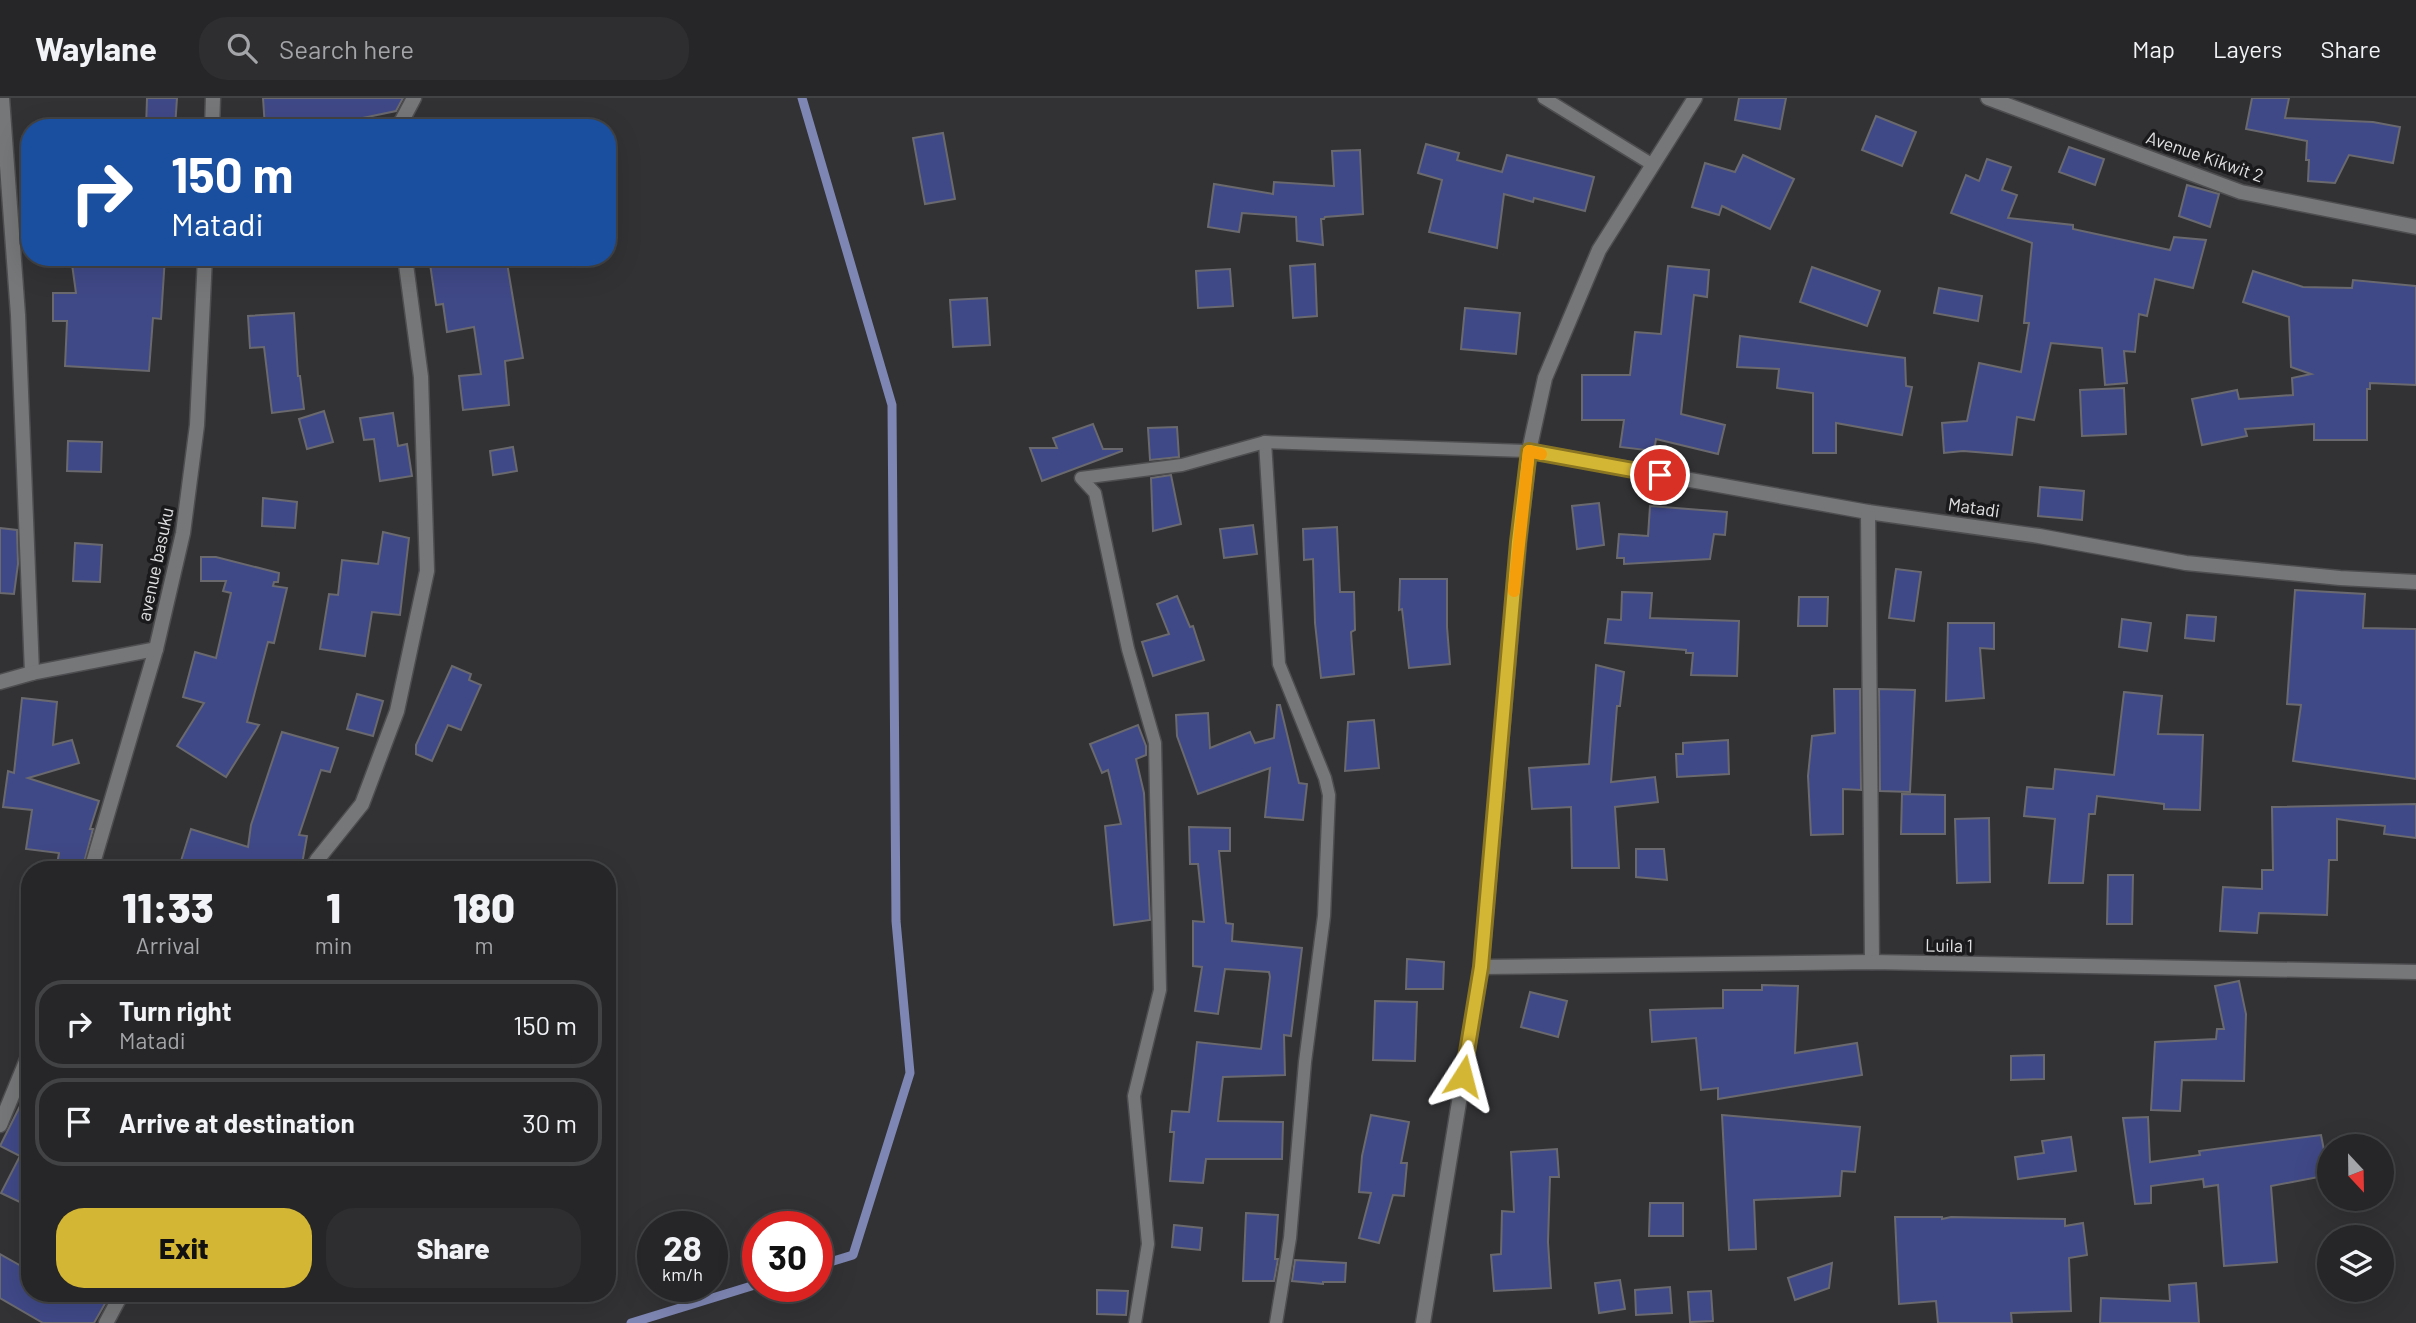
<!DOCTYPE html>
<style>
:root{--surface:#262628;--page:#2e2e30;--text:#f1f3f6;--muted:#a4a5a8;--line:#424345;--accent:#d4b635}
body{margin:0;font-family:Barlow,sans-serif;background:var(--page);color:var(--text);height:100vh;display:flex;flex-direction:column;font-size:26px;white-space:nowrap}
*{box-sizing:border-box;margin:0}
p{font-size:23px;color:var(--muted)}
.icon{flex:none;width:38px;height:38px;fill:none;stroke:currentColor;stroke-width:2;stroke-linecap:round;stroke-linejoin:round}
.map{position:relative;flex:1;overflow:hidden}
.side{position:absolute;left:21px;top:763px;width:595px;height:441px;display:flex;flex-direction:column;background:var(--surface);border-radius:28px;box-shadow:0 7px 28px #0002,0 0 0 2px var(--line)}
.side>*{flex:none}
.guide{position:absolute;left:21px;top:21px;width:595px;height:147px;border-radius:28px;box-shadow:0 7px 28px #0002,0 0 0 2px var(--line);background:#1a4fa0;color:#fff;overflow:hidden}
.needle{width:46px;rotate:158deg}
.fabs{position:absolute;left:2317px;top:1036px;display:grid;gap:14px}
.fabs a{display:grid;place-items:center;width:77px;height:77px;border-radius:50%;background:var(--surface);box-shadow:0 7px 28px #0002,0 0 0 2px var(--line);font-size:35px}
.speed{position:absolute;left:637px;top:1113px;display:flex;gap:14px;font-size:35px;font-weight:700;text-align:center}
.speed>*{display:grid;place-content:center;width:91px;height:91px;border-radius:50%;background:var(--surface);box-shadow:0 7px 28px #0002,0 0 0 2px var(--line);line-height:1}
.speed small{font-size:18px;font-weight:400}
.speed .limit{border:10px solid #d22;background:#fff;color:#111}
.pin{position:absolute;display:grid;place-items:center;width:60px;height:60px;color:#fff;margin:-30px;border:4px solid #fff;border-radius:50%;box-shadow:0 2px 7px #0007}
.me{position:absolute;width:77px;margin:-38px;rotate:9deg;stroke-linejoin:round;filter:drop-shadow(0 0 5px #0008)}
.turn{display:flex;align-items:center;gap:24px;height:147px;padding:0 35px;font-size:32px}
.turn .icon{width:91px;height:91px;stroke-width:2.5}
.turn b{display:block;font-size:49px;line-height:60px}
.eta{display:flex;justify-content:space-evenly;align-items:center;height:119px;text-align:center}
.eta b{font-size:42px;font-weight:800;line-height:49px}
.action{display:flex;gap:14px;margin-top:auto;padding:14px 35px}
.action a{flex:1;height:80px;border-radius:28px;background:var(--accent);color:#111;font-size:28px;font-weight:800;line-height:80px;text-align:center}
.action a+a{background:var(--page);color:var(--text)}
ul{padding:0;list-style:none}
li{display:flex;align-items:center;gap:21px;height:88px;margin:0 14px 10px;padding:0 21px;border:4px solid var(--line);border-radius:28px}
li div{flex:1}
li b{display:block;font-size:26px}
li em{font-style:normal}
header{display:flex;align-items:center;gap:42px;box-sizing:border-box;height:98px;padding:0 35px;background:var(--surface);border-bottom:2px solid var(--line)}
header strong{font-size:33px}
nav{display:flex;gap:38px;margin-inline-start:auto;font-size:24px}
.search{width:490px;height:63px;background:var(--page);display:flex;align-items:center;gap:18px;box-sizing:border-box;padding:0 24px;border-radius:28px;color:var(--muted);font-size:26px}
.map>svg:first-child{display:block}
</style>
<header>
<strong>Waylane</strong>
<div class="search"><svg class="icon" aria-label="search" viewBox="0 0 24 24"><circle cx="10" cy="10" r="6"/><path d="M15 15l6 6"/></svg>Search here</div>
<nav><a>Map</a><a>Layers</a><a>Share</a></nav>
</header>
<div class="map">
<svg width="2416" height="1225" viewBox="0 0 2416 1225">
<rect width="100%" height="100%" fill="#323235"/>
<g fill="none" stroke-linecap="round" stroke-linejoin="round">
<!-- stream -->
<g stroke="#7e86b3" stroke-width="9">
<path d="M 802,0 L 892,307 L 896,823 L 910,975 L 853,1157 L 817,1168"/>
<path d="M 631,1225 L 758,1186"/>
</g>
</g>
<!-- building -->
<g fill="#404987" stroke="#6a6a6e" stroke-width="2">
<path d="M 147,0 L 177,0 L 175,30 L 146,30 Z"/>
<path d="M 263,0 L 403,0 L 396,13 L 348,23 L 348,30 L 265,30 Z"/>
<path d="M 1739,0 L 1786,0 L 1780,31 L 1735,22 Z"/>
<path d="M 2252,0 L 2289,0 L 2285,20 L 2373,24 L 2400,29 L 2393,65 L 2349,57 L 2335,85 L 2308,83 L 2309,62 L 2306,62 L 2307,43 L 2246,31 Z"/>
<path d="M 1876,18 L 1916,34 L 1902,68 L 1862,52 Z"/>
<path d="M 943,35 L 955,101 L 925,106 L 913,40 Z"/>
<path d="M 1426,46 L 1459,55 L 1457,62 L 1502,74 L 1507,57 L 1594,79 L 1585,113 L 1534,100 L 1533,104 L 1504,96 L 1497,150 L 1429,134 L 1442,82 L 1418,75 Z"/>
<path d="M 2069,49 L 2104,61 L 2095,87 L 2059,74 Z"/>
<path d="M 1360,52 L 1363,116 L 1325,119 L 1324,121 L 1321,121 L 1323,147 L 1297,143 L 1296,119 L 1242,115 L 1239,134 L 1208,129 L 1214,86 L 1273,96 L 1274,84 L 1334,88 L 1332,53 Z"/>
<path d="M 1743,57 L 1794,81 L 1770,131 L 1722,108 L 1719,117 L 1692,109 L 1705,65 L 1735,74 Z"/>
<path d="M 1987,61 L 2011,69 L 2002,92 L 2017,97 L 2008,120 L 2073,127 L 2073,131 L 2170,152 L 2174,139 L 2206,142 L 2193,190 L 2155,181 L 2147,218 L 2139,216 L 2135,254 L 2124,253 L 2127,285 L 2105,287 L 2102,250 L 2051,245 L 2034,322 L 2017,319 L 2012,357 L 1963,353 L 1944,355 L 1942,325 L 1967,323 L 1979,265 L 2021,274 L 2029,225 L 2024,225 L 2032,145 L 1951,115 L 1966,77 L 1979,83 Z"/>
<path d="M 2187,87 L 2219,96 L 2210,129 L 2179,118 Z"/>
<path d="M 71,159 L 165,159 L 161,221 L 153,220 L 149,273 L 65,268 L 67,223 L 53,223 L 53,195 L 76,195 Z"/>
<path d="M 429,159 L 506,159 L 523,260 L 505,263 L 509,307 L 463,312 L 459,278 L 481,276 L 474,229 L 447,234 L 443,206 L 436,207 Z"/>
<path d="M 1315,166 L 1317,218 L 1293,220 L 1290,168 Z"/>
<path d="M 1668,168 L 1709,172 L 1707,199 L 1694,197 L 1681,316 L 1725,327 L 1718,356 L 1656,341 L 1654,353 L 1620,349 L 1624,322 L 1582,322 L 1582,277 L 1630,277 L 1635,234 L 1661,236 Z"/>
<path d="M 1812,169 L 1880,193 L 1867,228 L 1800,204 Z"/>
<path d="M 1230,171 L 1233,208 L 1198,210 L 1196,173 Z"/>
<path d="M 2253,173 L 2303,189 L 2352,190 L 2353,182 L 2416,188 L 2416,287 L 2370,285 L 2370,291 L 2367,291 L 2367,342 L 2314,342 L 2314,326 L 2245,331 L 2247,338 L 2202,347 L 2192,301 L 2237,292 L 2239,301 L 2293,297 L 2292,280 L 2311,276 L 2291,269 L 2289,219 L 2243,204 Z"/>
<path d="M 1939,190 L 1982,198 L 1978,223 L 1934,215 Z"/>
<path d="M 987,200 L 990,247 L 953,249 L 950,202 Z"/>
<path d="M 1465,210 L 1520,215 L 1516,256 L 1461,251 Z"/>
<path d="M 294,215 L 298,278 L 300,278 L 304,311 L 272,315 L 264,249 L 250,250 L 248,218 Z"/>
<path d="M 1740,238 L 1905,260 L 1906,288 L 1912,289 L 1902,337 L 1836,325 L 1836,355 L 1813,355 L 1813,295 L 1777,290 L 1779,271 L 1737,269 Z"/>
<path d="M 2124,290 L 2126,336 L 2082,338 L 2080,292 Z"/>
<path d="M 324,313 L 333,344 L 307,351 L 299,321 Z"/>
<path d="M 393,315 L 398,348 L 407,346 L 412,378 L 380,383 L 374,341 L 364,342 L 360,320 Z"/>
<path d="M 1093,326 L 1103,351 L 1122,351 L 1122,353 L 1042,383 L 1030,350 L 1057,350 L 1053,340 Z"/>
<path d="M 1177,329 L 1179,359 L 1150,362 L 1148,330 Z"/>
<path d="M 68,343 L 102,344 L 101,374 L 67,373 Z"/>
<path d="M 513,349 L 517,373 L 493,377 L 490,353 Z"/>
<path d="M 1171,377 L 1181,426 L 1153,433 L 1151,380 Z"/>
<path d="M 2040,389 L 2084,393 L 2082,422 L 2038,418 Z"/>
<path d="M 263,400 L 297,404 L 295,430 L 262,428 Z"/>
<path d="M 1599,405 L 1604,447 L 1577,451 L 1572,408 Z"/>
<path d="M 1650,408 L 1727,414 L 1725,437 L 1714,436 L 1710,461 L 1624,466 L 1624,460 L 1617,460 L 1619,436 L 1648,438 Z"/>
<path d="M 1253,427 L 1257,456 L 1224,460 L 1220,431 Z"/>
<path d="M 1337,429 L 1340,494 L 1354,494 L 1355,532 L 1351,534 L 1354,576 L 1321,580 L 1315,525 L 1313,461 L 1304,462 L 1303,431 Z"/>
<path d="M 0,430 L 17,432 L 18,466 L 14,496 L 0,495 Z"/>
<path d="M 383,434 L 409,440 L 400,517 L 372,514 L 365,558 L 320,551 L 329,496 L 338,497 L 342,462 L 378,466 Z"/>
<path d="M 75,445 L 102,447 L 100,484 L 73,483 Z"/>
<path d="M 201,459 L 216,459 L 279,475 L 278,484 L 274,484 L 273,488 L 287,490 L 274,545 L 268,544 L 247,624 L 259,627 L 226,679 L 177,648 L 204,605 L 183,599 L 195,554 L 216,560 L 231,495 L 223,493 L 226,483 L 201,483 Z"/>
<path d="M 1896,471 L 1921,474 L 1914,523 L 1889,520 Z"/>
<path d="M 1400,481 L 1447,481 L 1447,529 L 1450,566 L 1409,570 L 1402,511 L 1399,512 Z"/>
<path d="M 2295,492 L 2365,496 L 2363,530 L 2416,531 L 2416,681 L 2293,663 L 2301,607 L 2287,606 Z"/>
<path d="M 1622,494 L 1652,495 L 1650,520 L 1739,523 L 1737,578 L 1691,577 L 1693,555 L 1686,555 L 1686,552 L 1605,545 L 1608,521 L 1621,522 Z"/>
<path d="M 1177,498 L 1190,529 L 1193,528 L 1204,562 L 1153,578 L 1142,544 L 1169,536 L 1157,506 Z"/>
<path d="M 1799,499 L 1828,499 L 1827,528 L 1798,528 Z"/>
<path d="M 2187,517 L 2216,519 L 2214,543 L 2185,540 Z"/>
<path d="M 2122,521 L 2151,525 L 2147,553 L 2119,549 Z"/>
<path d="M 1948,525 L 1994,525 L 1994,551 L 1980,550 L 1984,600 L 1946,603 Z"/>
<path d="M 1596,567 L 1624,574 L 1620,608 L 1617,608 L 1611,684 L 1655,679 L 1658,704 L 1615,709 L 1619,770 L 1572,770 L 1571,709 L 1532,711 L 1529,670 L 1589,666 Z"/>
<path d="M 452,568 L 471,576 L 469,582 L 481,587 L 461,632 L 448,627 L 432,663 L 416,656 L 416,647 Z"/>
<path d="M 1834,591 L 1860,591 L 1861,692 L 1843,691 L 1843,736 L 1811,737 L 1808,678 L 1812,638 L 1835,635 Z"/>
<path d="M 1879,591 L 1915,592 L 1910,694 L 1880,693 Z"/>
<path d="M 2124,594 L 2162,598 L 2158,636 L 2203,637 L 2200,712 L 2164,711 L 2164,706 L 2097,698 L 2095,716 L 2089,716 L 2083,785 L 2049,785 L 2055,721 L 2024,718 L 2027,689 L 2053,691 L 2055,671 L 2114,677 Z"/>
<path d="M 357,596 L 383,603 L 373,638 L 347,631 Z"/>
<path d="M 22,600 L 57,604 L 53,647 L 72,642 L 79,665 L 28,680 L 99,703 L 90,731 L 93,731 L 82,772 L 56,772 L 59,755 L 26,751 L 32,712 L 3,709 L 8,673 L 14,675 Z"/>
<path d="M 1277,607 L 1280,607 L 1299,685 L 1307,686 L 1303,722 L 1265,719 L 1270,670 L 1198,696 L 1177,638 L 1176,617 L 1208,615 L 1210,650 L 1250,634 L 1255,645 L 1274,640 Z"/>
<path d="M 1374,622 L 1379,670 L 1345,673 L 1348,624 Z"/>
<path d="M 1138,627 L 1146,648 L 1146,657 L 1136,661 L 1144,695 L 1150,822 L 1114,827 L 1105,728 L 1121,726 L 1108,672 L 1102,675 L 1090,646 Z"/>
<path d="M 282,634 L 338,650 L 330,674 L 321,672 L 299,737 L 307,738 L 301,772 L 199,772 L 180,766 L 191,731 L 248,749 L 251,727 Z"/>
<path d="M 1728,642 L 1729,676 L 1677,679 L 1676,656 L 1683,656 L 1683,645 Z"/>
<path d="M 1902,696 L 1945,697 L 1945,736 L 1901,736 Z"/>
<path d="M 2416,706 L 2416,740 L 2384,736 L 2385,728 L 2337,721 L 2337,762 L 2329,762 L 2327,817 L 2259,815 L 2257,835 L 2220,833 L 2223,789 L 2262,791 L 2262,772 L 2273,772 L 2272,709 Z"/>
<path d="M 1989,720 L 1990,784 L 1957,785 L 1955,721 Z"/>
<path d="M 1189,729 L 1230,730 L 1230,753 L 1219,753 L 1226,825 L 1233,826 L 1232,843 L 1302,850 L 1291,938 L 1284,937 L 1285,977 L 1223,979 L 1218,1023 L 1283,1024 L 1282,1061 L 1206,1061 L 1203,1085 L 1170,1083 L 1174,1034 L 1170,1034 L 1172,1013 L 1189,1014 L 1197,944 L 1261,951 L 1270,879 L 1269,874 L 1225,871 L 1218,916 L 1195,913 L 1202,869 L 1193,868 L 1193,823 L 1204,824 L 1198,766 L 1190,766 Z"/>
<path d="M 1636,751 L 1664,751 L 1667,782 L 1636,779 Z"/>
<path d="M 2108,777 L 2133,777 L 2132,826 L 2107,826 Z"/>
<path d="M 1407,861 L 1444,864 L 1443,891 L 1406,891 Z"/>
<path d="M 2239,883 L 2246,916 L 2244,983 L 2182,982 L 2180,1013 L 2151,1012 L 2155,944 L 2216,941 L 2217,931 L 2224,931 L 2215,888 Z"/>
<path d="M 1762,887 L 1798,888 L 1795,955 L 1857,945 L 1862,977 L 1718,1001 L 1718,990 L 1701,992 L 1696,940 L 1652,944 L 1650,912 L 1723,910 L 1723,892 L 1762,892 Z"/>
<path d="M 1530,894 L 1567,903 L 1558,939 L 1521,929 Z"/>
<path d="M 1375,903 L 1417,904 L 1415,963 L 1373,962 Z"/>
<path d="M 2044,957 L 2044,981 L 2011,982 L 2011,958 Z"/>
<path d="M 30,988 L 30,1109 L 1,1095 L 20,1058 L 0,1048 Z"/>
<path d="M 1371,1017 L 1409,1024 L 1401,1065 L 1407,1065 L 1404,1098 L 1393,1097 L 1379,1145 L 1359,1140 L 1371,1095 L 1359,1094 L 1362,1058 Z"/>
<path d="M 1722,1017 L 1860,1029 L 1855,1074 L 1842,1073 L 1840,1098 L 1754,1102 L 1756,1151 L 1729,1152 Z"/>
<path d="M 2148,1019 L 2150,1064 L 2200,1057 L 2199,1053 L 2321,1037 L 2329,1077 L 2271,1088 L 2277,1164 L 2224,1168 L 2218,1087 L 2204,1089 L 2203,1081 L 2151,1088 L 2151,1105 L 2135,1106 L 2123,1020 Z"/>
<path d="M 2071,1039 L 2076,1073 L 2018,1081 L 2015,1059 L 2044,1055 L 2042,1043 Z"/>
<path d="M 1557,1051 L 1559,1079 L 1550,1079 L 1548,1144 L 1551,1190 L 1494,1193 L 1491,1157 L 1501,1156 L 1502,1113 L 1514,1114 L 1511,1054 Z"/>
<path d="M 1650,1105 L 1683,1105 L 1683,1138 L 1649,1138 Z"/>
<path d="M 1246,1115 L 1278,1117 L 1275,1161 L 1278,1161 L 1274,1183 L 1243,1183 Z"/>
<path d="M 1895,1119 L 1942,1119 L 1942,1121 L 1951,1119 L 2065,1121 L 2065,1128 L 2083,1125 L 2087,1157 L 2069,1160 L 2071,1213 L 2011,1215 L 2012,1225 L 1938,1225 L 1936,1203 L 1899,1206 Z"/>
<path d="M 1174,1127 L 1202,1130 L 1200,1152 L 1172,1149 Z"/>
<path d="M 0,1156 L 30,1173 L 30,1195 L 111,1195 L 94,1225 L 43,1225 L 0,1200 Z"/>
<path d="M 1295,1162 L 1346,1165 L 1345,1184 L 1323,1184 L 1323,1186 L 1292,1183 Z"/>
<path d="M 1832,1165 L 1829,1190 L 1795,1202 L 1788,1180 Z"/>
<path d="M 1620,1182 L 1625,1211 L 1599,1215 L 1595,1185 Z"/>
<path d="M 2196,1185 L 2199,1225 L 2100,1225 L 2101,1200 L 2170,1203 L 2169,1187 Z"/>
<path d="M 1670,1189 L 1672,1215 L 1636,1217 L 1635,1192 Z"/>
<path d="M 1097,1192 L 1128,1193 L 1126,1217 L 1097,1216 Z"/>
<path d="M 1711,1193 L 1713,1223 L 1690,1224 L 1688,1194 Z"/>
</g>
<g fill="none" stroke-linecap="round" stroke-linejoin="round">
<defs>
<g id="lane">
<path d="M 1544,0 L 1653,67"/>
<path d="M 1265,344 L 1279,566 L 1325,680 L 1329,697 L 1324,818 L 1305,964 L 1290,1140 L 1276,1225"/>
<path d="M 1135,1225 L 1148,1146 L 1134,998 L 1160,892 L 1155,645 L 1128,551 L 1095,395 L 1081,380 L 1182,367 L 1265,344 L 1529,353"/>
</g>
<g id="street">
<path d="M 2,0 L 18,217 L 32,575"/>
<path d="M 1988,0 L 2241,94 L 2416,129"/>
<path d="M 212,30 L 213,0"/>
<path d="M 398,30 L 414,0"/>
<path d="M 1529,353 L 1868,414 L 2039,438 L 2186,465 L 2340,480 L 2416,484"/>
<path d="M 1868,414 L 1872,864"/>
<path d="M 0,584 L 32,575 L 156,551"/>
<path d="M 91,772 L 156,551 L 183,435 L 197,327 L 205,159"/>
<path d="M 311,772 L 317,762 L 362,706 L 397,613 L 427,473 L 421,279 L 405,159"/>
<path d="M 1481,869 L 1872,864 L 2416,874"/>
<path d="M 0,1027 L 30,954"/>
<path d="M 106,1225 L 122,1195"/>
<path d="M 1423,1225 L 1481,869 L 1519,444 L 1529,353 L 1545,280 L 1599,152 L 1695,0"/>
</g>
</defs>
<!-- lane casing -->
<use href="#lane" stroke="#4e4e51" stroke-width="15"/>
<!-- street casing -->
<use href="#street" stroke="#4e4e51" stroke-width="17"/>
<!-- lane -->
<use href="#lane" stroke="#767778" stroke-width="12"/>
<!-- street -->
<use href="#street" stroke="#767778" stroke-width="14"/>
</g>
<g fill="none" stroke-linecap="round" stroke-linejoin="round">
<defs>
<path id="route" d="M 1463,978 L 1481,869 L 1518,444 L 1529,353 L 1660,377"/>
</defs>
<!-- route casing -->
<use href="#route" stroke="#8a7622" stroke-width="18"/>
<!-- route -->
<use href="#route" stroke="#d4b635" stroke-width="12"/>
<!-- slow -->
<path stroke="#f59e0b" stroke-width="12" d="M 1514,493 L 1529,353 L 1541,356"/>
</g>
<g text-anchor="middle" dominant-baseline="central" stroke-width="7" stroke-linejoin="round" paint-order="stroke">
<!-- street labels -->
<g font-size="18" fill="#e1e1e3" stroke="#1a1a1c">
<text transform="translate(2205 58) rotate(19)">Avenue Kikwit 2</text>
<text transform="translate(1974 409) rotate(8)">Matadi</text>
<text transform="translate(155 466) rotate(-78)">avenue basuku</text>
<text transform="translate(1949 847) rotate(1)">Luila 1</text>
</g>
</g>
</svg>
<div class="fabs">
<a><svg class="needle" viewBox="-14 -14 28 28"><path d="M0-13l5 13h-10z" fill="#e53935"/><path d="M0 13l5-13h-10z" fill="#a4a5a8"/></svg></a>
<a><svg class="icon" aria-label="layers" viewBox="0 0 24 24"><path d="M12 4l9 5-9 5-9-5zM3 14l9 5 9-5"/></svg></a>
</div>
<div class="speed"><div>28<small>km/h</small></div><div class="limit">30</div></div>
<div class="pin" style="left:1660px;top:377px;background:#d93025"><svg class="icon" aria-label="arrive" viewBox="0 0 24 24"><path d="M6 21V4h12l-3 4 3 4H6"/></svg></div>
<svg class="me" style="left:1463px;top:978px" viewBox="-20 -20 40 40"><path d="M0-17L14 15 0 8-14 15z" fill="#d4b635" stroke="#fff" stroke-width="4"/></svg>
<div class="guide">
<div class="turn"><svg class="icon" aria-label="right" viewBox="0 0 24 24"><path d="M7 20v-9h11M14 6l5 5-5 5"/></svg><div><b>150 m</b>Matadi</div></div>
</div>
<section class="side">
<div class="eta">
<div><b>11:33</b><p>Arrival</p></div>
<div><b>1</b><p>min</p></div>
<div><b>180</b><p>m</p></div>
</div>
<ul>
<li><svg class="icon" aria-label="right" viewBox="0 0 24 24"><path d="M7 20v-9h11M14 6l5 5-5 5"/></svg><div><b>Turn right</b><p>Matadi</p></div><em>150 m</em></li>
<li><svg class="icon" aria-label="arrive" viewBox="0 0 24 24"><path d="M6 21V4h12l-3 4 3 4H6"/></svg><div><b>Arrive at destination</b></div><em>30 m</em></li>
</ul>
<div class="action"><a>Exit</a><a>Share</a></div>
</section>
</div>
